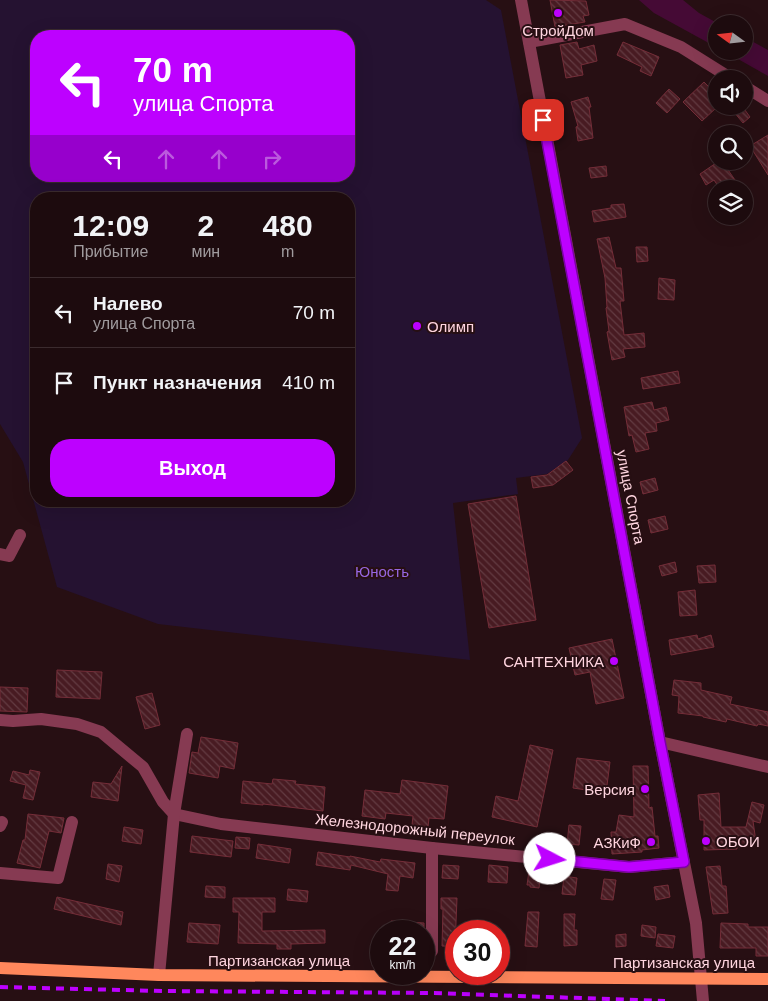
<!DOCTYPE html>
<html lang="ru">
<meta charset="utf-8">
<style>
:root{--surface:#1d0b0e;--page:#251417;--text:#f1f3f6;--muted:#a09b9e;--line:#3b2b2e;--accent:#bd01ff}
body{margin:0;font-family:Helvetica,sans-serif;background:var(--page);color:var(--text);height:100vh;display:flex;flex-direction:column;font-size:19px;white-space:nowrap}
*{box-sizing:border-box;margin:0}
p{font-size:16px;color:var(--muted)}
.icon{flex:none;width:28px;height:28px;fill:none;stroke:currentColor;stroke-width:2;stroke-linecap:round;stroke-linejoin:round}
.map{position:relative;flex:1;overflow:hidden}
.panel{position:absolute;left:30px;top:192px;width:325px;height:315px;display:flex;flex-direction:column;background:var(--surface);border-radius:20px;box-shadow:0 5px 20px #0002,0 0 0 1px var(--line)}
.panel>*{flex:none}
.guide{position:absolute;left:30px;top:30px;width:325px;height:152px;border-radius:20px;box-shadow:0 5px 20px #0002,0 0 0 1px var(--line);background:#bd01ff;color:#fff;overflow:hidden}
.needle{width:32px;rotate:285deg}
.buttons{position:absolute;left:708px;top:15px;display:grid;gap:10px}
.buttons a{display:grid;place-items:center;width:45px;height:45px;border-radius:50%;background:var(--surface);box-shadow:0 5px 20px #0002,0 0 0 1px var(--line);font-size:25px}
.speed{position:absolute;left:370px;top:920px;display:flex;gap:10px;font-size:25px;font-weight:700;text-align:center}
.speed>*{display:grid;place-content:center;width:65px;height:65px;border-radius:50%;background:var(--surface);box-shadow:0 5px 20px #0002,0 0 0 1px var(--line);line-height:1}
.speed small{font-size:12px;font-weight:400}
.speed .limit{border:8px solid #d22;background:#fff;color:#111}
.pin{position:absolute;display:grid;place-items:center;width:42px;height:42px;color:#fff;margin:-21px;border-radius:10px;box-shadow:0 2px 8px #0006}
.me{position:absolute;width:55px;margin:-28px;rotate:95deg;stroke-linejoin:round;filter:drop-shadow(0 0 4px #0008)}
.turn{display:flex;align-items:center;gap:18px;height:105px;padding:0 20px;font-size:22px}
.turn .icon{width:65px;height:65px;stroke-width:2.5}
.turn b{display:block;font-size:35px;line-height:42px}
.lanes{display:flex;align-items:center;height:48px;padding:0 20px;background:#0003;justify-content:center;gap:25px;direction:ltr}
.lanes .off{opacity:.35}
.eta{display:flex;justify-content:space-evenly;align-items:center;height:85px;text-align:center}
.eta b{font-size:30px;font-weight:700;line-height:35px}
.cta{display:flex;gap:10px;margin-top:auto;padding:10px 20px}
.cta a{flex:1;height:58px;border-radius:20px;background:var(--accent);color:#fff;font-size:20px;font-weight:700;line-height:58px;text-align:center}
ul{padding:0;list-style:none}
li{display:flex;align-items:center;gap:15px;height:70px;padding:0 20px;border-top:1px solid var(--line)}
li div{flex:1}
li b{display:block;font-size:19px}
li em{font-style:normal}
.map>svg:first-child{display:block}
</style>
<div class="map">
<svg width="768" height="1001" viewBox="0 0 768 1001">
<defs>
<pattern id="building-back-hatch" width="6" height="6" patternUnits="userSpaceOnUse" patternTransform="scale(1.25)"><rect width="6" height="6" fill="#481b22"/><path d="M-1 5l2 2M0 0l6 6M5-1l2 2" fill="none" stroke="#633b42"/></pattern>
</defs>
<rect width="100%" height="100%" fill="#270f13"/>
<!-- green -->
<path fill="#251231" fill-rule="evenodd" d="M 0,0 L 486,0 L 501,10 L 582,438 L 568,460 L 547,474 L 516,478 L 518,494 L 453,503 L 470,660 L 158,624 L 57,587 L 23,462 L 0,424 ZM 36,36 L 349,36 L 349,176 L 36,176 ZM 36,199 L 349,199 L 349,501 L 36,501 Z"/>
<!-- water -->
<g fill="#450a35">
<path d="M 639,0 L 683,0 L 699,13 L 719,24 L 716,24 L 716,47 L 654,13 Z"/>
<path d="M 744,37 L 768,50 L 768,76 L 724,51 L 744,51 Z"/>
</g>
<!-- building -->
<g fill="url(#building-back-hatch)" stroke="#742d38">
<path d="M 550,0 L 586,1 L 589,15 L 583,16 L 585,22 L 555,27 Z"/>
<path d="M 577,42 L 579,49 L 594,45 L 597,61 L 581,65 L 583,75 L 566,78 L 560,45 Z"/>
<path d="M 623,42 L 659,57 L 651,76 L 640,71 L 642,67 L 617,55 Z"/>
<path d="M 704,82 L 716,94 L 716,108 L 702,121 L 683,102 Z"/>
<path d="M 669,89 L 680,99 L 667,113 L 656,103 Z"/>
<path d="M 588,97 L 591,107 L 589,107 L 593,138 L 578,141 L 576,127 L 578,126 L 571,102 Z"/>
<path d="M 729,106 L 742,106 L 750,117 L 743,123 Z"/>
<path d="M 768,135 L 768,175 L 750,146 Z"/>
<path d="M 719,161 L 722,161 L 735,180 L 723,189 L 720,189 L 714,180 L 706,185 L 700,174 Z"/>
<path d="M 606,166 L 607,176 L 591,178 L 589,168 Z"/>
<path d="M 624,204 L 626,217 L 594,222 L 592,211 L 611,208 L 611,205 Z"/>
<path d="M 609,237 L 616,268 L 621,268 L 624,301 L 620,301 L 624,335 L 644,333 L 645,347 L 623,349 L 625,357 L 612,360 L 607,332 L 609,331 L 606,308 L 607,307 L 605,278 L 597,239 Z"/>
<path d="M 636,247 L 647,247 L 648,261 L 637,262 Z"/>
<path d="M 659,278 L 675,280 L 674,300 L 658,299 Z"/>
<path d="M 678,371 L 680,383 L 643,389 L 641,378 Z"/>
<path d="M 652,402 L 654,410 L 666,407 L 669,420 L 656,423 L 657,431 L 645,433 L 649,449 L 636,452 L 632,435 L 629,436 L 624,407 Z"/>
<path d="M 566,461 L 573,470 L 553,485 L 533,488 L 531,477 L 547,475 Z"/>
<path d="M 655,478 L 658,490 L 643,494 L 640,482 Z"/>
<path d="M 516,496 L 536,620 L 489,628 L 468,504 Z"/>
<path d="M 665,516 L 668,529 L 651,533 L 648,520 Z"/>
<path d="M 675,562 L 677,572 L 662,576 L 659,566 Z"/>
<path d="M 715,565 L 716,582 L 699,583 L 697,566 Z"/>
<path d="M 695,590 L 697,615 L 680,616 L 678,592 Z"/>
<path d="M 697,635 L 698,639 L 711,635 L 714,647 L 671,655 L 669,640 Z"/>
<path d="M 612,639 L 624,698 L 596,704 L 590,672 L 575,675 L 569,648 Z"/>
<path d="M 57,670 L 102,672 L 100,699 L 56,697 Z"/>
<path d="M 674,680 L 701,683 L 701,690 L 732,697 L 730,704 L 768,712 L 768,726 L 758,724 L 757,726 L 727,719 L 726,722 L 703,717 L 703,716 L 678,713 L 679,696 L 672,695 Z"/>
<path d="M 0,687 L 28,688 L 27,712 L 0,711 Z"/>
<path d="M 152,693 L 160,725 L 145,729 L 136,697 Z"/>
<path d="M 201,737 L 238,743 L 234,769 L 220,766 L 218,778 L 189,773 L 192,752 L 198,753 Z"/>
<path d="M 530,745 L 553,750 L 537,827 L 492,817 L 496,796 L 518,801 Z"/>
<path d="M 577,758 L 610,762 L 606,793 L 573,788 Z"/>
<path d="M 122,766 L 118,801 L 91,797 L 93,782 L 111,784 Z"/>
<path d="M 633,766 L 648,766 L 649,808 L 652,807 L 655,836 L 658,836 L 659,848 L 642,850 L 642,852 L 612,854 L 611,832 L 616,832 L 619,815 L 634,817 Z"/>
<path d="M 30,770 L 40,772 L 33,800 L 23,798 L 26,785 L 10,781 L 13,771 L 29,775 Z"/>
<path d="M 273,779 L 296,781 L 295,784 L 325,787 L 323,811 L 263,804 L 263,805 L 241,803 L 243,781 L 272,784 Z"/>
<path d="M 402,780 L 448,786 L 444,819 L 429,818 L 427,836 L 411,834 L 413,816 L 386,813 L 385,819 L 362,816 L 365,790 L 400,794 Z"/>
<path d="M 719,793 L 721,827 L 746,827 L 752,802 L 764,805 L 760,823 L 753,821 L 756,842 L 737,846 L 737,849 L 704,850 L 704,820 L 700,820 L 698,795 Z"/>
<path d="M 28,814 L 64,818 L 61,833 L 49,831 L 40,868 L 17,863 L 23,840 L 25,840 Z"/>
<path d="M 569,825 L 581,826 L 579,845 L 567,844 Z"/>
<path d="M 124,827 L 143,830 L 141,844 L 122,841 Z"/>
<path d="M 192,836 L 233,841 L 231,857 L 190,852 Z"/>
<path d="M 236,837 L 250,838 L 249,849 L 235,848 Z"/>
<path d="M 258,844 L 291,849 L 289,863 L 256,858 Z"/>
<path d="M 318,852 L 350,857 L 350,856 L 380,862 L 381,859 L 415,863 L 413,878 L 400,876 L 398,891 L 386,890 L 388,874 L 351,865 L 350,870 L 316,865 Z"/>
<path d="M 108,864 L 122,866 L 119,882 L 106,879 Z"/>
<path d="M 443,865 L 459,866 L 458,879 L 442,878 Z"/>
<path d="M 489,865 L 508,867 L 507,883 L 488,882 Z"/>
<path d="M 720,866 L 722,886 L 726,886 L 728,913 L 713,914 L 706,867 Z"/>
<path d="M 529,871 L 541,873 L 539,888 L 530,887 L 530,885 L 527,885 Z"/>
<path d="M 564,876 L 577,878 L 575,895 L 562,894 Z"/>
<path d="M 604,879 L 616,880 L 613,900 L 601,899 Z"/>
<path d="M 668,885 L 670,897 L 656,900 L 654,887 Z"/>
<path d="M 206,886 L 225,887 L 225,898 L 205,897 Z"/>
<path d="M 288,889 L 308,891 L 307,902 L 287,900 Z"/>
<path d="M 57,897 L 123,912 L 121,925 L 54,909 Z"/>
<path d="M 233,898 L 275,898 L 275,912 L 262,912 L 262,931 L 325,930 L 325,943 L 291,944 L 291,949 L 277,949 L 277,944 L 238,943 L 239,912 L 233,912 Z"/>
<path d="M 441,898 L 457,898 L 455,947 L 442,946 L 443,909 L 441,909 Z"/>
<path d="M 528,912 L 539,912 L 537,947 L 525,946 Z"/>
<path d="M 564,914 L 575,914 L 574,930 L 577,930 L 577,945 L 564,946 Z"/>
<path d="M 391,921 L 424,923 L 424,931 L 391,931 Z"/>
<path d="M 189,923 L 220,925 L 218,944 L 187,942 Z"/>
<path d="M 721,923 L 748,924 L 748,927 L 768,927 L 768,956 L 756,956 L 756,948 L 720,948 Z"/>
<path d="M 642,925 L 656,927 L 655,938 L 641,936 Z"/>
<path d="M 626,934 L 626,946 L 616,947 L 616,935 Z"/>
<path d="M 658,934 L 675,936 L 673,948 L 656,946 Z"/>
</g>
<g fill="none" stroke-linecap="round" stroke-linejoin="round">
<!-- minor -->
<g stroke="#863a52" stroke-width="12">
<path d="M 521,0 L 660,742 L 696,923 L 703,1001"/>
<path d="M 529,42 L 625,24 L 681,47 L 732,79"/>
<path d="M 744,86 L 768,101"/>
<path d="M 0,554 L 9,556 L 20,535"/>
<path d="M 0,720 L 13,721 L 41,719 L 77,724 L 101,732 L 143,767 L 163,802 L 174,814 L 221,824 L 432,848 L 629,867 L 684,862"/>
<path d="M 660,742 L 768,767"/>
<path d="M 0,826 L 2,822"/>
<path d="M 432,848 L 432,951"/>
<path d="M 0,873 L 58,878 L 72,822"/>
<path d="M 159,975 L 174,814 L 187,734"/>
</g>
<!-- major -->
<path stroke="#ff875c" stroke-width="12" d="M 0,968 L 159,975 L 768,979"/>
<!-- rail -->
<path stroke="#bd01ff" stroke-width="4" stroke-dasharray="8 6" stroke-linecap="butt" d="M 0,987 L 162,991 L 434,993 L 665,1001"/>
</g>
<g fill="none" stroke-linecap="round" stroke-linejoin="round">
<defs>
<path id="route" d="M 543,120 L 660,742 L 684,862 L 629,867 L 550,859"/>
</defs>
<!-- route casing -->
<use href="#route" stroke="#7b01a6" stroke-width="12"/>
<!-- route -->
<use href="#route" stroke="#bd01ff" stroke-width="9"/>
</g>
<!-- markers -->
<g fill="#bd01ff" stroke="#270f13" stroke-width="2">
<circle cx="558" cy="13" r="5"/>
<circle cx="417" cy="326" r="5"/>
<circle cx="614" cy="661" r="5"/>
<circle cx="645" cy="789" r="5"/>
<circle cx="706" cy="841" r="5"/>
<circle cx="651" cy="842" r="5"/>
</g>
<g text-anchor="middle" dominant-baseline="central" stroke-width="4" stroke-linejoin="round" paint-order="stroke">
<!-- poi labels -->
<g font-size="15" fill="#ffd5df" stroke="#270f13" text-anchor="end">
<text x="558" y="30" text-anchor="middle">СтройДом</text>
<text x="427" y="326" text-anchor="start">Олимп</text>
<text x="604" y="661">САНТЕХНИКА</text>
<text x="635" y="789">Версия</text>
<text x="716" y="841" text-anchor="start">ОБОИ</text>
<text x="641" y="842">АЗКиФ</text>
</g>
<!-- street labels -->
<g font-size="15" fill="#ffd5df" stroke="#270f13">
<text transform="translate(631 497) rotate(79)">улица Спорта</text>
<text transform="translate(415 829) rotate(6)">Железнодорожный переулок</text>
<text x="279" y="960">Партизанская улица</text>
<text x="684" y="962">Партизанская улица</text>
</g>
<!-- park labels -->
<g font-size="15" fill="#9767e2" stroke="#270f13">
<text x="382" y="571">Юность</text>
</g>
</g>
</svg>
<div class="buttons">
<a><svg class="needle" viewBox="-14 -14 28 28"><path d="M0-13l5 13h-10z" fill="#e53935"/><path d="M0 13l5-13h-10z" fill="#a09b9e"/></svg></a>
<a><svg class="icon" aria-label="sound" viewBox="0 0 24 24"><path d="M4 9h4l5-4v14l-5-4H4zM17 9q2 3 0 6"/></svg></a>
<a><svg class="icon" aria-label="search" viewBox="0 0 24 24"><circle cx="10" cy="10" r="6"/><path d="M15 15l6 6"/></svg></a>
<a><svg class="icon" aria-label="layers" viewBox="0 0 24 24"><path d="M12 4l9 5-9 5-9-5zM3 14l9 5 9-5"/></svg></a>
</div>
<div class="speed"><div>22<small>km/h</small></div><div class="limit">30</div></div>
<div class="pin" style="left:543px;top:120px;background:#d93025"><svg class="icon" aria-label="arrive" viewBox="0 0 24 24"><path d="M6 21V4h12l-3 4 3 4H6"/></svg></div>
<svg class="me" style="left:550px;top:859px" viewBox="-20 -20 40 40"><circle r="19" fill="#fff"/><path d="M0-13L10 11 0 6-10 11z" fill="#bd01ff"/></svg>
<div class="guide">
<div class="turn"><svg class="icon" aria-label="left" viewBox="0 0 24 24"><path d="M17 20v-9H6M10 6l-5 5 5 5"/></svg><div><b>70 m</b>улица Спорта</div></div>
<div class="lanes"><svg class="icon" aria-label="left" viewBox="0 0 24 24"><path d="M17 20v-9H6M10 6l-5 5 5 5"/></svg><svg class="icon off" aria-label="ahead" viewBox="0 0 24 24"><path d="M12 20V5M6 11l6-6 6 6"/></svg><svg class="icon off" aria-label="ahead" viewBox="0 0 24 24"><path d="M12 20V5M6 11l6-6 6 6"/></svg><svg class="icon off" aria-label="right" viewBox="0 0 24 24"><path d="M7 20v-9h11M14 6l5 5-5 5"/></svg></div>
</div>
<section class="panel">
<div class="eta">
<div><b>12:09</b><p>Прибытие</p></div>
<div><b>2</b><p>мин</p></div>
<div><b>480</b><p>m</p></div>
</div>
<ul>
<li><svg class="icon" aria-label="left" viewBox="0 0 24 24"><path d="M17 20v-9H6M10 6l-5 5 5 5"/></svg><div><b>Налево</b><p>улица Спорта</p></div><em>70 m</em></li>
<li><svg class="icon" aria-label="arrive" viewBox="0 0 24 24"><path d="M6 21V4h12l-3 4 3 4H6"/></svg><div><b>Пункт назначения</b></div><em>410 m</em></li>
</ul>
<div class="cta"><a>Выход</a></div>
</section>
</div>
